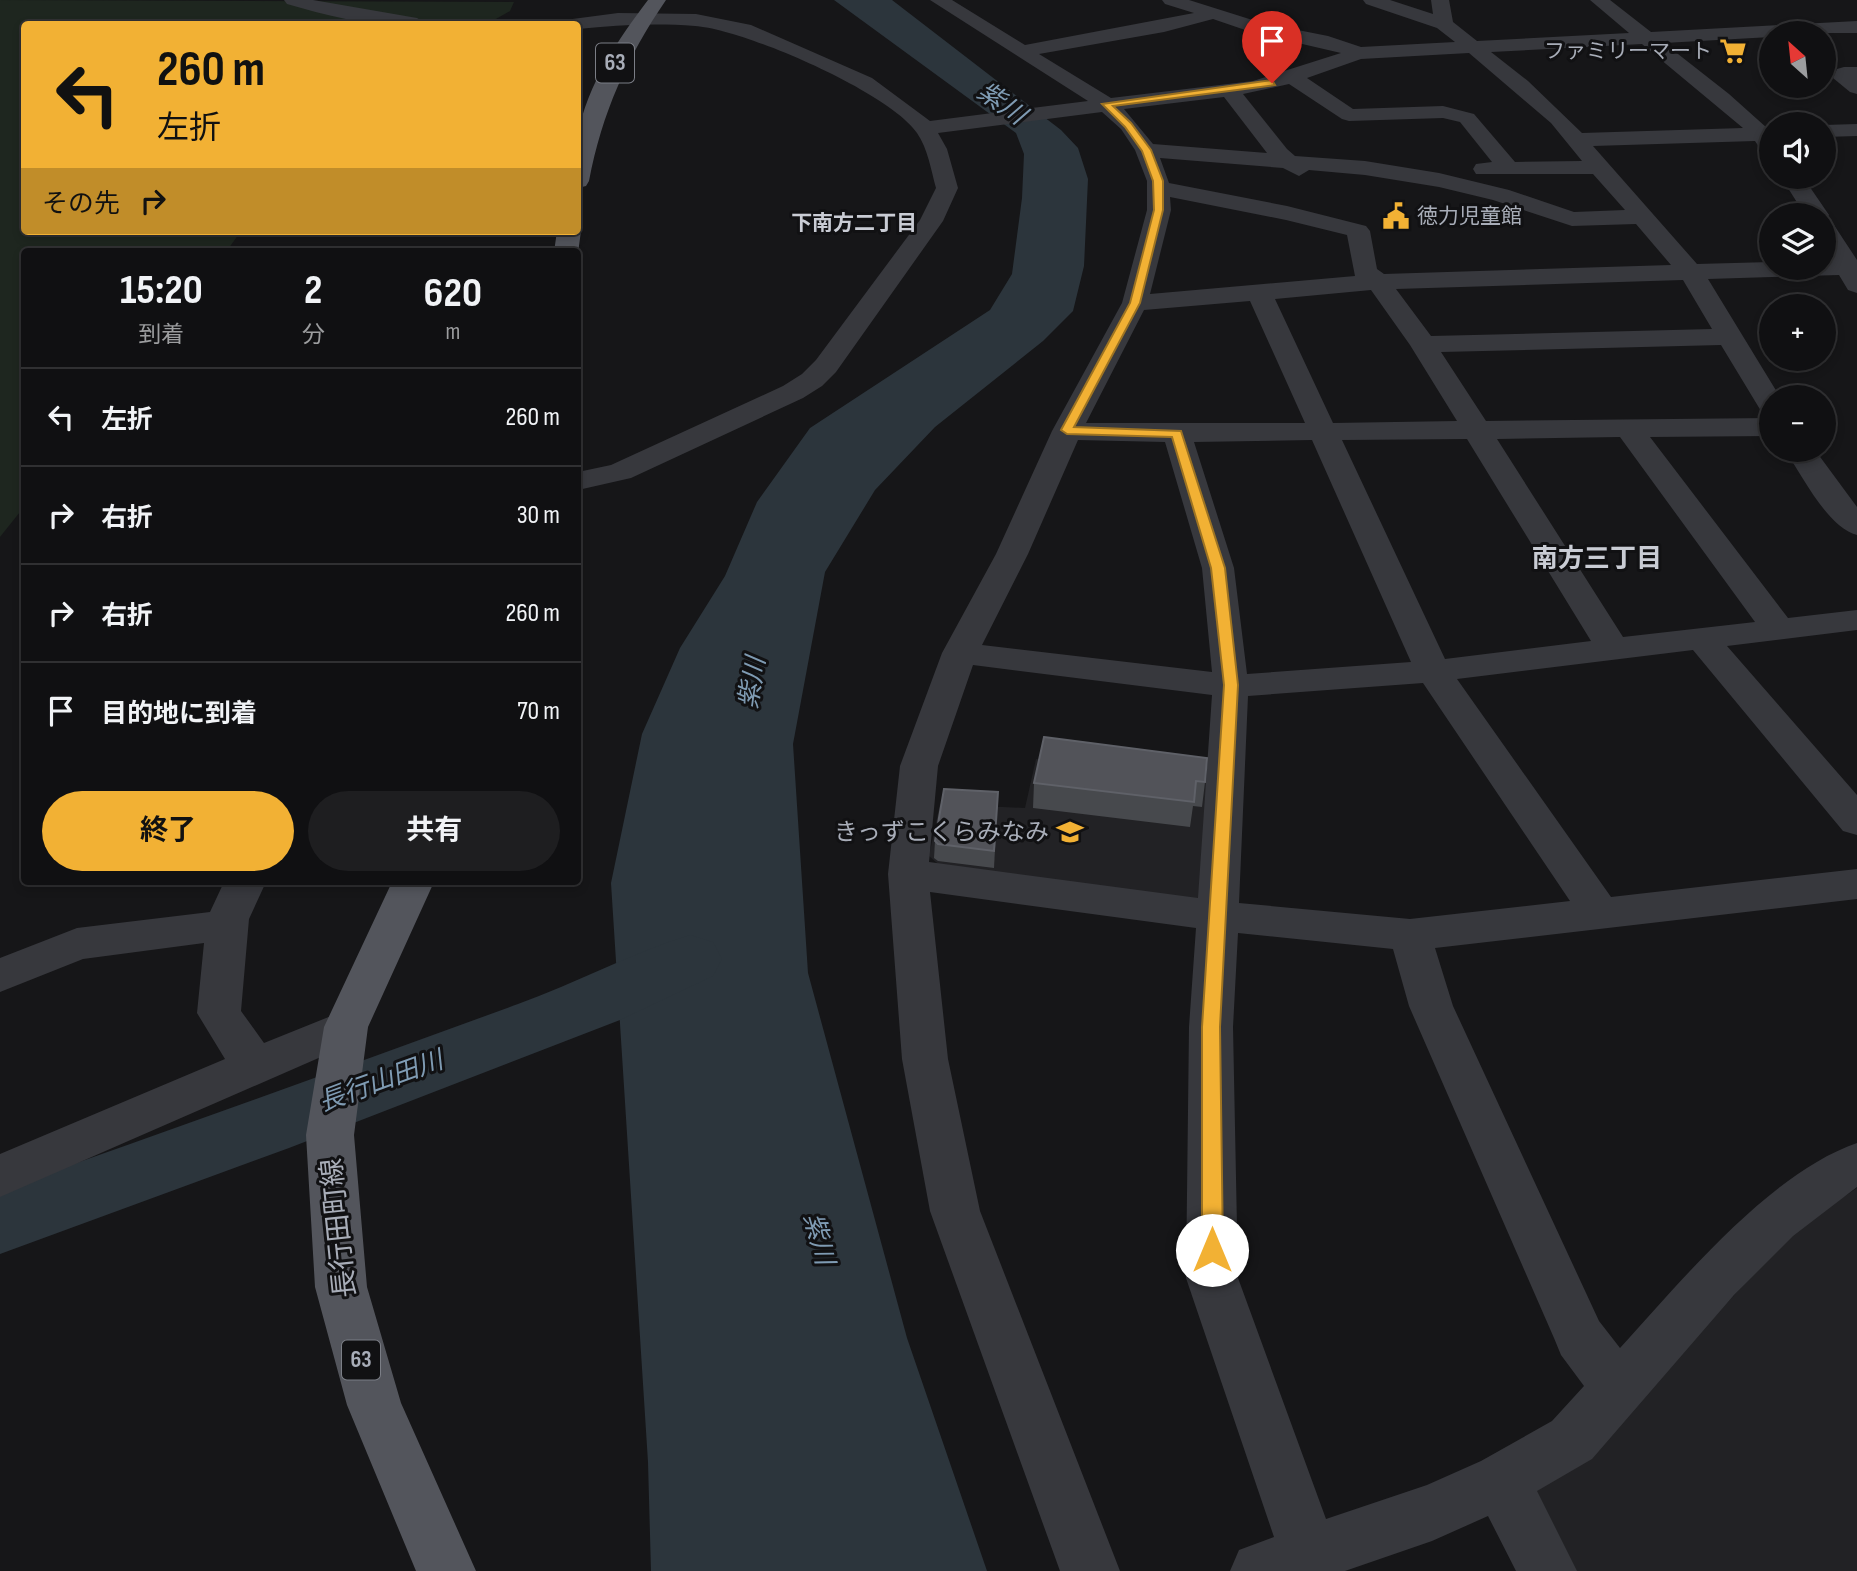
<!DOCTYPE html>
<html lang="ja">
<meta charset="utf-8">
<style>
:root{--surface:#101012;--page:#1e1e20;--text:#f1f3f6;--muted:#9c9d9f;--line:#303032;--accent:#f2b134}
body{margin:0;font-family:"Sofia Sans Condensed","Noto Sans JP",sans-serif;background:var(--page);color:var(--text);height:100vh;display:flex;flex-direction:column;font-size:26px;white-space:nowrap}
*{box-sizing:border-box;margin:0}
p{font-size:23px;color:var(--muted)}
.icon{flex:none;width:38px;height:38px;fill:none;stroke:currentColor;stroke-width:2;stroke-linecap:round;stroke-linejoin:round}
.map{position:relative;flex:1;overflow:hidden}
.drawer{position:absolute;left:21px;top:248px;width:560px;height:637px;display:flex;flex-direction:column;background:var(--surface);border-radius:7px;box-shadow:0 4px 10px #0003,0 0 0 2px var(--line)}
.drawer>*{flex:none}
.hud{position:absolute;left:21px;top:21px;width:560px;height:214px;border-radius:7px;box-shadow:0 4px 10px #0003,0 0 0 2px var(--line);background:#f2b134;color:#111;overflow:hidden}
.needle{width:46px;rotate:333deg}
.buttons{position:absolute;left:1759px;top:21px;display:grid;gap:14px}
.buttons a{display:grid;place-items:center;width:77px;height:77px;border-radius:50%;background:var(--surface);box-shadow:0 4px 10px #0003,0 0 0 2px var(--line);font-size:35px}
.pin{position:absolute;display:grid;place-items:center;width:60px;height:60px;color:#fff;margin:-72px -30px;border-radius:50% 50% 50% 0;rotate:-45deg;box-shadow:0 0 7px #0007}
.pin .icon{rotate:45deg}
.me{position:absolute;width:77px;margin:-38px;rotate:0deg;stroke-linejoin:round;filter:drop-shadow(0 0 5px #0008)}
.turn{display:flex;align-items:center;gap:24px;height:147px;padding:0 21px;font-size:32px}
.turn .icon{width:91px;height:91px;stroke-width:2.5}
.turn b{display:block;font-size:49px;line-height:60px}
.then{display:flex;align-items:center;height:66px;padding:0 21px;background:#0003;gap:14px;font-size:26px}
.eta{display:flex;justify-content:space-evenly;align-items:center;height:119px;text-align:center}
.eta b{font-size:42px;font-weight:700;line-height:49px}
.button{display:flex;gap:14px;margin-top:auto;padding:14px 21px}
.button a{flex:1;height:80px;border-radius:42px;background:var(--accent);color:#111;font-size:28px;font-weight:700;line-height:80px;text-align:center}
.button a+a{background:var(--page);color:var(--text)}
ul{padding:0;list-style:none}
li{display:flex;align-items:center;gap:21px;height:98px;padding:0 21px;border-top:2px solid var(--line)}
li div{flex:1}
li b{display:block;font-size:26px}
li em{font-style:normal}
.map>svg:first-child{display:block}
</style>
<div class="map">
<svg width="1857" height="1571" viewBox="0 0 1857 1571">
<rect width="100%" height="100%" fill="#161618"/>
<!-- built -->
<g fill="#222225">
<path d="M 1036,759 L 1209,781 L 1200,897 L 1190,901 L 944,869 L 929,856 L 940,804 L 1025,808 Z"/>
<path d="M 1857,1188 L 1857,1571 L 1576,1571 L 1533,1492 L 1646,1389 L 1798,1227 Z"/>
</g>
<!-- green -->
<path fill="#1e261f" d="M 0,0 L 514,2 L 510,11 L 487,24 L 24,24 L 24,231 L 241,231 L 226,252 L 24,252 L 24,507 L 0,537 Z"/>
<!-- water -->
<path fill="#2c353c" d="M 834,0 L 892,0 L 1061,130 L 1078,148 L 1088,179 L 1084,266 L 1073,311 L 1043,341 L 935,427 L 875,490 L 825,572 L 793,744 L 808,973 L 907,1338 L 987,1571 L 651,1571 L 648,1462 L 611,883 L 642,734 L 680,648 L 725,576 L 757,502 L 810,428 L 990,310 L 1012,274 L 1022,198 L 1024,154 L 1016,133 Z"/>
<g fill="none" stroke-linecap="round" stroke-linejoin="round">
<!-- river -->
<path fill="#2c353c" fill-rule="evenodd" d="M 690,935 L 713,942 L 722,959 L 713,976 L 620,1020 L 289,1148 L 0,1254 L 0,1190 C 173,1129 346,1067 518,1004 C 576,983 631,953 690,935 Z"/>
<!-- minor -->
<g fill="#37383d" fill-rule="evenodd">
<path d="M 284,0 L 313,0 L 417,18 L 426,24 C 379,29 332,17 287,4 Z"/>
<path d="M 930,0 L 952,0 L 1025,45 L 1194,13 L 1165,4 L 1162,0 L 1189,0 L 1262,23 L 1328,36 L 1361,47 L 1455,42 L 1437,28 L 1366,4 L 1363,0 L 1390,0 L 1433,14 L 1431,0 L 1449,0 L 1453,22 L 1477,41 L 1629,33 L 1590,0 L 1610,0 L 1651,32 L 1857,21 L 1857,33 L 1771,33 L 1771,37 L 1664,43 L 1729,94 L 1767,128 L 1771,128 L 1771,155 L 1763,153 L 1755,141 L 1593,146 L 1697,264 L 1771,262 L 1771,268 L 1824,268 L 1824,261 L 1831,260 L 1824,248 L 1824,215 L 1805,215 L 1781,177 L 1803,177 L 1829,215 L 1825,220 L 1832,222 L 1857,260 L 1857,293 L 1848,290 L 1839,275 L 1708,279 L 1780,397 L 1771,397 L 1771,414 L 1761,411 L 1721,345 L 1441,352 L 1486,421 L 1771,418 L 1771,436 L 1650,437 L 1788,618 L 1857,610 L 1857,630 L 1727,646 L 1857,795 L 1857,835 L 1843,831 L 1693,650 L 1457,679 L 1611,897 L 1857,869 L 1857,899 L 1435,948 L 1453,1006 L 1599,1321 L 1620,1348 C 1682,1280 1770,1173 1857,1143 L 1857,1187 L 1793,1236 L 1734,1295 L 1592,1459 L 1537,1491 L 1577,1571 L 1516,1571 L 1488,1516 L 1432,1541 L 1345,1571 L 1230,1571 L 1239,1550 L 1274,1537 L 1186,1278 L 1189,1027 L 1196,928 L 930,892 L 948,1059 L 980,1211 L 1120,1571 L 1060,1571 L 930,1211 L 902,1059 L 888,874 L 900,766 L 942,653 L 996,554 L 1052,431 L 1122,303 L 1147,210 L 1147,181 L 1135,150 L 1121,129 L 1102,112 L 938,133 L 947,149 L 958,188 L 943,221 L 836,372 L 822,386 L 803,398 L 631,478 L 578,490 L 578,472 L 611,465 L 783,386 L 802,374 L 816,360 L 920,220 L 936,188 C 931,170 928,149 917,133 C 889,92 743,29 695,26 C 656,23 616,25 578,29 L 578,24 L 563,24 L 565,20 L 618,13 L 696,14 L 751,25 L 872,78 L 930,121 L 1088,101 ZM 1213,19 L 1251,32 L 1341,53 L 1253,81 L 1111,98 L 1039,54 L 1164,32 ZM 1642,44 L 1743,128 L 1582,133 L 1528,81 L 1491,52 ZM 1469,53 L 1551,123 L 1582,161 L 1515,162 L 1474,114 L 1443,106 L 1353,109 L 1307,78 L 1361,59 ZM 1289,84 L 1342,119 L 1349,121 L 1443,118 L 1460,122 L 1492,162 L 1476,164 L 1473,169 L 1476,174 L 1593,174 L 1625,210 L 1574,212 L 1509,190 L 1439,173 L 1365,161 L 1295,156 L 1287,149 L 1243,94 ZM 1224,97 L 1267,153 L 1153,144 L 1124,109 ZM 1160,158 L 1283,168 L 1299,176 L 1309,170 L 1365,175 L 1439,187 L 1493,200 L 1572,226 L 1636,224 L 1671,265 L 1384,274 L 1377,269 L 1370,231 L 1366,226 L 1287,206 L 1169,183 ZM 1170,197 L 1286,220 L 1347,235 L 1355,276 L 1150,294 L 1171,210 ZM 1683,280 L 1712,329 L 1431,336 L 1396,289 ZM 1371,290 L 1410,345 L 1457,421 L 1333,423 L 1275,299 ZM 1250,301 L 1305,423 L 1086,423 L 1144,310 ZM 1620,437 L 1755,622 L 1623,637 L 1497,439 ZM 1467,439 L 1591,641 L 1445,659 L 1342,440 ZM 1078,440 L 1165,442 L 1202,568 L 1212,672 L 982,645 L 1028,554 ZM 1312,440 L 1411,662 L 1247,674 L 1234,568 L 1194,442 ZM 973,665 L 1212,695 L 1198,898 L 929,862 L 938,766 ZM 1423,683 L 1570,901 L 1410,919 L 1239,903 L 1248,696 ZM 1238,933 L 1393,949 L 1409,1006 L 1554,1338 L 1561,1355 L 1584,1386 L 1552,1421 L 1481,1461 L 1427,1485 L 1326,1519 L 1238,1278 L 1233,1027 Z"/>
<path d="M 1844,67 L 1857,67 L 1857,94 L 1850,92 L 1833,78 L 1837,69 Z"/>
<path d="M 1857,124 L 1857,136 L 1824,137 L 1824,125 Z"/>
<path d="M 1785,450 L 1815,450 L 1857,507 L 1857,535 C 1827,527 1802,475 1785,450 Z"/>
<path d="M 224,882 L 266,882 L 249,919 L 241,1011 L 264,1043 L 346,1010 L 362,1015 L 368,1027 L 362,1039 L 0,1197 L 0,1154 L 225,1059 L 197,1013 L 204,943 L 83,959 L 0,992 L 0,958 L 77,928 L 210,912 Z"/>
</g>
<!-- major -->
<g fill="#53555c" fill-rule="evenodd">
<path d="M 648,0 L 666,0 C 627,57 602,113 589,181 L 586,186 L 578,188 C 578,171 575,150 578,134 C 587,85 619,38 648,0 Z"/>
<path d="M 578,226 L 581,231 L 578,253 L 554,252 L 557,231 L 578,231 Z"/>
<path d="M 392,882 L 434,882 L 368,1027 L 354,1135 L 367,1287 L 401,1403 L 476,1571 L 416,1571 L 347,1405 L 315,1287 L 306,1135 L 324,1027 Z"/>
</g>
</g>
<!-- wall -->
<g fill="#47494d">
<path d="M 1044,737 L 1205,782 L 1202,807 L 1193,806 L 1190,827 L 1033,808 L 1034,783 Z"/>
<path d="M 998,792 L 994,868 L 938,861 L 934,858 L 935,841 Z"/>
</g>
<!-- building -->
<g fill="#525359" stroke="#5f6168" stroke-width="2">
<path d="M 1044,737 L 1207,758 L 1205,782 L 1196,781 L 1194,802 L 1034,783 Z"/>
<path d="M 944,789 L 998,792 L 994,851 L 938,844 L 935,841 Z"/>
</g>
<!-- route -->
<path fill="#f2b134" stroke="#9d7322" stroke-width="2" d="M 1272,80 L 1275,85 L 1113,106 L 1131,123 L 1151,150 L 1163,181 L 1163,210 L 1140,303 L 1074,427 L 1181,431 L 1225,568 L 1238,685 L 1220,1027 L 1223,1250 L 1219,1257 L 1212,1259 L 1205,1257 L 1202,1250 L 1202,1027 L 1224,685 L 1211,568 L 1172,437 L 1067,434 L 1061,430 L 1130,303 L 1154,210 L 1153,181 L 1142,151 L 1125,127 L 1102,104 Z"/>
<!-- icons -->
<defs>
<symbol id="supermarket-bare" viewBox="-9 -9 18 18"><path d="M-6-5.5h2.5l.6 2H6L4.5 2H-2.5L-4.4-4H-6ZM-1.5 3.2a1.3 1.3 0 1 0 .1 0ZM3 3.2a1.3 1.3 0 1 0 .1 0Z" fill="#f2b134" stroke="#111113" stroke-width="2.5" paint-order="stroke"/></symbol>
<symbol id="civic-bare" viewBox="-9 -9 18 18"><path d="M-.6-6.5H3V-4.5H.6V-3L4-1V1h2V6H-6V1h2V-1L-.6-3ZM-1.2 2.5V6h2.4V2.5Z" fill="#f2b134" stroke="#111113" stroke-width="2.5" paint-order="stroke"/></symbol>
<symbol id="school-bare" viewBox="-9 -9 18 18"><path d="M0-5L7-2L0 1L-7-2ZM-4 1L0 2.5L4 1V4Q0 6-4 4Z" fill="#f2b134" stroke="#111113" stroke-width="2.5" paint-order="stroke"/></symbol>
</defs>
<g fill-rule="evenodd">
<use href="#supermarket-bare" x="1714" y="32" width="38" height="38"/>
<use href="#civic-bare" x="1377" y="197" width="38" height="38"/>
<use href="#school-bare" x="1051" y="813" width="38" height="38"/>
</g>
<g text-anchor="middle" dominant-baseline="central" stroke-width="6" stroke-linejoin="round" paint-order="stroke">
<!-- far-poi labels -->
<g font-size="21" fill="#a8adb8" stroke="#111113" text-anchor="end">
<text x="1712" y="51">ファミリーマート</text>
<text x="1417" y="216" text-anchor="start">徳力児童館</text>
</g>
<!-- far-neighbourhood labels -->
<g font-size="21" font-weight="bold" fill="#c9ccd4" stroke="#111113">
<text x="854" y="223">下南方二丁目</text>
</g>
<!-- shield labels -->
<g fill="#111113" stroke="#7b7e86" stroke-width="2">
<rect x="596" y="43.5" width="38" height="39" rx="5"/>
<rect x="342" y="1340.5" width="38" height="39" rx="5"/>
</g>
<g font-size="23" font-weight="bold" fill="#a8adb8">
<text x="615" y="63">63</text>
<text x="361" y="1360">63</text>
</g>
<!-- poi labels -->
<g font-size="24" fill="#a8adb8" stroke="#111113" text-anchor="end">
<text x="1049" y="832">きっずこくらみなみ</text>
</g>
<!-- water labels -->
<g font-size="26" font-style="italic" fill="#7f9bb3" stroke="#111113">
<text transform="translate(1001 104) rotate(35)">紫川</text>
<text transform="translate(753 683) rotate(-81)">紫川</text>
<text transform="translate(381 1082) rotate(-20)">長行山田川</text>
<text transform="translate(818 1239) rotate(75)">紫川</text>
</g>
<!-- neighbourhood labels -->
<g font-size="26" font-weight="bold" fill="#c9ccd4" stroke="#111113">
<text x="1597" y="559">南方三丁目</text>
</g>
<!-- near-street labels -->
<g font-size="28" fill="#a8adb8" stroke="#111113">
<text transform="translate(339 1228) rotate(-96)">長行田町線</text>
</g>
</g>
</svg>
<div class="buttons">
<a><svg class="needle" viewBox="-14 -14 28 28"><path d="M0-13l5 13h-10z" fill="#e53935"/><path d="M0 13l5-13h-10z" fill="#9c9d9f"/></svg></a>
<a><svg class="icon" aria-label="sound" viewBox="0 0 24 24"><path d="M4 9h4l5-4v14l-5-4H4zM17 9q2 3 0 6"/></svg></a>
<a><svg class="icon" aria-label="layers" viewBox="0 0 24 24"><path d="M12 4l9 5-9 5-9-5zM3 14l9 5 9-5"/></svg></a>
<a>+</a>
<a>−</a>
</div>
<div class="pin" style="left:1272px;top:83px;background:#d93025"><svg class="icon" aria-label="arrive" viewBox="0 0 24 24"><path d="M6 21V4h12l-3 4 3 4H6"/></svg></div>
<svg class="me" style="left:1212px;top:1250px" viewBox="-20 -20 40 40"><circle r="19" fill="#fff"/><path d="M0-13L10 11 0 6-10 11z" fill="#f2b134"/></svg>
<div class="hud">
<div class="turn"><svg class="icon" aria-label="left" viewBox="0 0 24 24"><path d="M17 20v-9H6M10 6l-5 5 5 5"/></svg><div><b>260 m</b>左折</div></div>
<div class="then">その先<svg class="icon" aria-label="right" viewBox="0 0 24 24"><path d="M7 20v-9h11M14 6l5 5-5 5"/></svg></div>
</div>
<section class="drawer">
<div class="eta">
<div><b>15:20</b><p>到着</p></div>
<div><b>2</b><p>分</p></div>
<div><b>620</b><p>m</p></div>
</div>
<ul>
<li><svg class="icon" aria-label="left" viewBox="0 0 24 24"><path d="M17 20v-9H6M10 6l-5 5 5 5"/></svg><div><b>左折</b></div><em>260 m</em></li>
<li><svg class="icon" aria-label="right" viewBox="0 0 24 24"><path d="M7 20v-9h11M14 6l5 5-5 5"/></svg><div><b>右折</b></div><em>30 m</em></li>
<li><svg class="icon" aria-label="right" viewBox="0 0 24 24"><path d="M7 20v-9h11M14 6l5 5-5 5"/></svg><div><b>右折</b></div><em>260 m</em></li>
<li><svg class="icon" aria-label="arrive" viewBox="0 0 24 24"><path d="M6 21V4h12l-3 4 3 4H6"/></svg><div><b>目的地に到着</b></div><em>70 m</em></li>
</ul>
<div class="button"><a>終了</a><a>共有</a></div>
</section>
</div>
